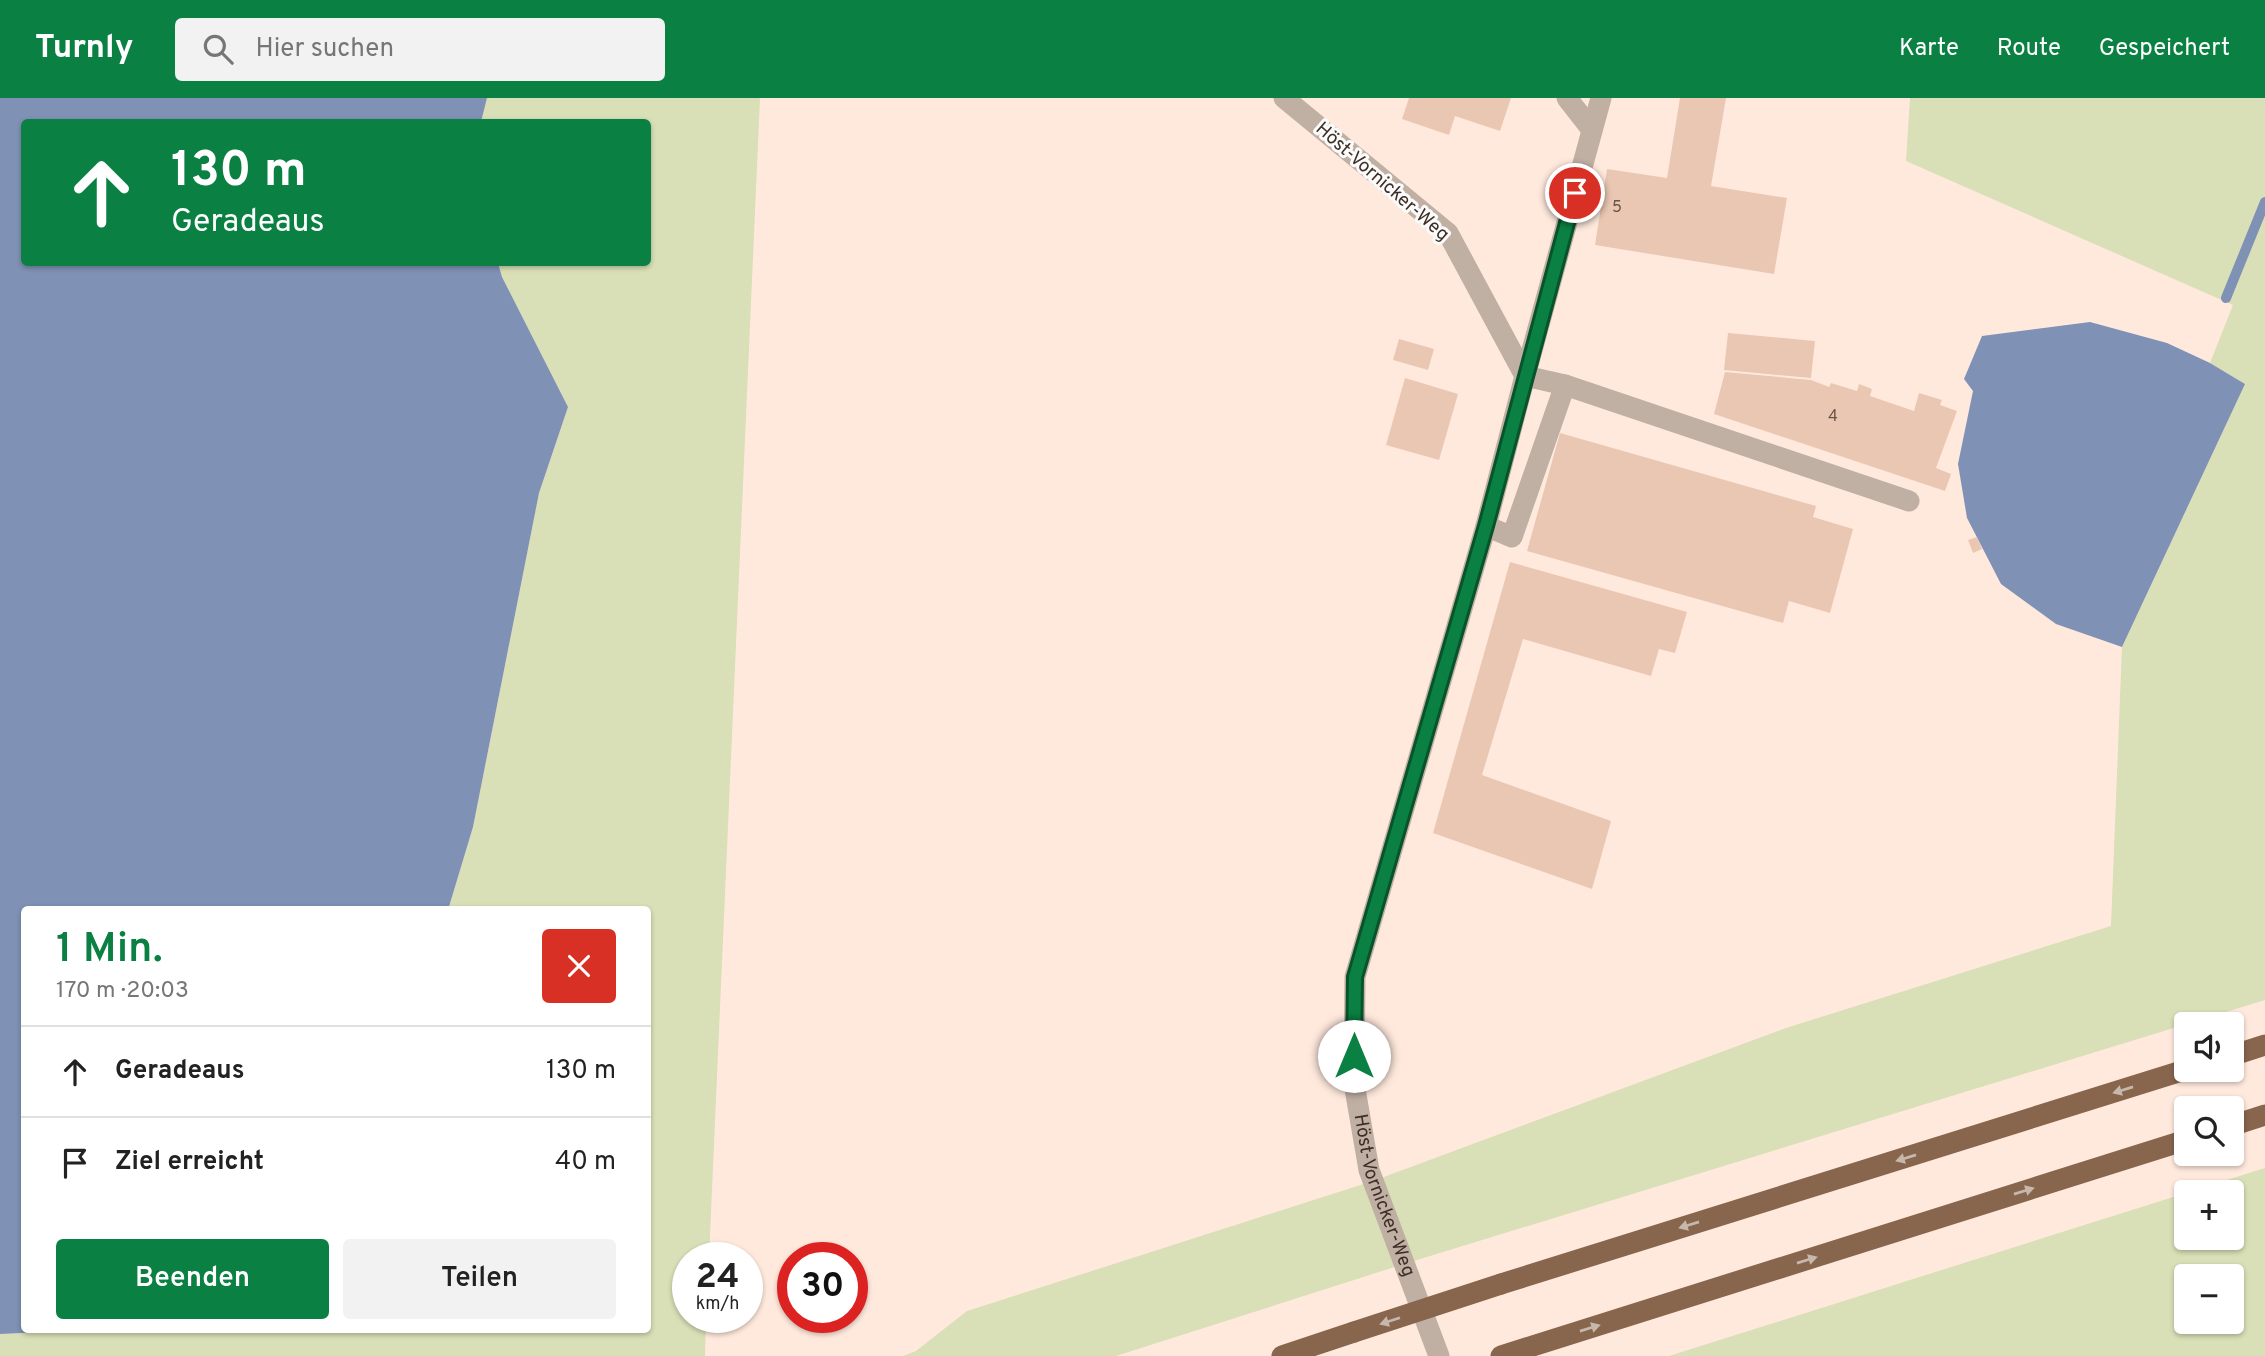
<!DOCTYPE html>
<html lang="de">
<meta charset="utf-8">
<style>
:root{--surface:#fff;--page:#f2f2f2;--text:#222;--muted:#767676;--line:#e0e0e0;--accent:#0b8043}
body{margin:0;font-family:Overpass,sans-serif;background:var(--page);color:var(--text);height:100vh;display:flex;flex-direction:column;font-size:26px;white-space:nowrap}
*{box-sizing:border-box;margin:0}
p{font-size:23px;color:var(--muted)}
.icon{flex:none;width:38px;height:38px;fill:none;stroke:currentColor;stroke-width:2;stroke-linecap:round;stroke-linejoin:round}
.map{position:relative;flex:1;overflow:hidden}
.sheet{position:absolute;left:21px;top:808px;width:630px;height:427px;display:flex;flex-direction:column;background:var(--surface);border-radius:7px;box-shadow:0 2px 5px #0004}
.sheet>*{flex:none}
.guide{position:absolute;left:21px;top:21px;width:630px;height:147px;border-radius:7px;box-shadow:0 2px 5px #0004;background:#0b8043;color:#fff;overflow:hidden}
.controls{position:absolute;left:2174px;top:914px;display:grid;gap:14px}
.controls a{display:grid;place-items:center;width:70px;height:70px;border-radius:7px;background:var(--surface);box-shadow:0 2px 5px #0004;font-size:35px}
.speed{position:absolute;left:672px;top:1144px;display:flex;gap:14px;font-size:35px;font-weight:700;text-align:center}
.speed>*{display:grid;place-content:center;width:91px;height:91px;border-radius:50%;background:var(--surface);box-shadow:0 2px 5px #0004;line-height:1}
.speed small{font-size:18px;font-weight:400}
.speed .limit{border:10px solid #d22;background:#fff;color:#111}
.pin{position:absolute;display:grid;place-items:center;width:60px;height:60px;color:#fff;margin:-30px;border:4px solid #fff;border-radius:50%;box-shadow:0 2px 7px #0007}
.me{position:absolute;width:77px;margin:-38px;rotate:0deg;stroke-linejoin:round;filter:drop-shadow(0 0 5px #0008)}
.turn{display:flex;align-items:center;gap:24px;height:147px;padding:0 35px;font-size:32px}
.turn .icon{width:91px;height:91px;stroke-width:2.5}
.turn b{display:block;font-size:49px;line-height:60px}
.round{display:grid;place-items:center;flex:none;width:74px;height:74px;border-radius:7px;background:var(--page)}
.head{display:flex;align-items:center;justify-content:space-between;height:119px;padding:0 35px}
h1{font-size:42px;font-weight:600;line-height:52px;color:var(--accent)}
.cta{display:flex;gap:14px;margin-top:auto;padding:14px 35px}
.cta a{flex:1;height:80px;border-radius:7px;background:var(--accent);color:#fff;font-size:28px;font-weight:600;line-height:80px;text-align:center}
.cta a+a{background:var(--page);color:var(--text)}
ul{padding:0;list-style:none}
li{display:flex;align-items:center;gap:21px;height:91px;padding:0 35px;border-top:2px solid var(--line)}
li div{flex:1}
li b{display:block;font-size:26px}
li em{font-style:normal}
header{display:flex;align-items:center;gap:42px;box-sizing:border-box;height:98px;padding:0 35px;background:var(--accent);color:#fff}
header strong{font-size:33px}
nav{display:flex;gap:38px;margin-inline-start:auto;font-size:24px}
.search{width:490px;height:63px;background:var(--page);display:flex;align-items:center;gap:18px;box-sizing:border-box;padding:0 24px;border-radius:7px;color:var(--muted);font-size:26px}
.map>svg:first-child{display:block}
</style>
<header>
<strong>Turnly</strong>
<div class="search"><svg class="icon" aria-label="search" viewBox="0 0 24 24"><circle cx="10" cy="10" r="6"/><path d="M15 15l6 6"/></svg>Hier suchen</div>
<nav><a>Karte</a><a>Route</a><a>Gespeichert</a></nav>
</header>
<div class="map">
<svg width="2265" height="1258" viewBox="0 0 2265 1258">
<rect width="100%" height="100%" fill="#ffe9dd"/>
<!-- green -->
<g fill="#d9dfb6" fill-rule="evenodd">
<path d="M 487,0 L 760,0 L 709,1160 L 688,1160 L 688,1220 L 706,1220 L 705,1258 L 0,1258 L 0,1236 L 89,1232 L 648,1232 L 648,812 L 448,812 L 473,729 L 539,395 L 568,309 L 502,179 L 498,165 L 648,164 L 648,24 L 481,24 Z"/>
<path d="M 1910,0 L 2265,0 L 2265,902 L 1404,1166 L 1116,1258 L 903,1258 L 916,1253 L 967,1213 L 1373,1083 L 1786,930 L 2111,828 L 2122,549 L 2245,286 L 2210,265 L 2233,207 L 1906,63 Z"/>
<path d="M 2265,1070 L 2265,1258 L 1669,1258 L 2186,1095 L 2186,1139 L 2231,1139 L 2231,1094 L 2189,1094 ZM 2186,1178 L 2231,1178 L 2231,1223 L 2186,1223 Z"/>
</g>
<!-- water -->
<g fill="#7f91b4">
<path d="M 0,0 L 487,0 L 481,24 L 24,24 L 24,164 L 498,165 L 502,179 L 568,309 L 539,395 L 473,729 L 448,812 L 24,812 L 24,1232 L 89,1232 L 0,1236 Z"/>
<path d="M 2090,224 L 2167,245 L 2210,265 L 2245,286 L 2122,549 L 2056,526 L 2001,486 L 1967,420 L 1958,366 L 1973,293 L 1964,281 L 1982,238 Z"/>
</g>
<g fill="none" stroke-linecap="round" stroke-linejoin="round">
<!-- stream -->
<path stroke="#7f91b4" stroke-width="10" d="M 2226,200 L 2265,104"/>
</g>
<!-- building -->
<g fill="#eac7b3">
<path d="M 1409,0 L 1511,0 L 1500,33 L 1455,18 L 1449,37 L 1402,21 Z"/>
<path d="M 1680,0 L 1726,0 L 1711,88 L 1787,100 L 1774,176 L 1595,147 L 1607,71 L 1667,80 Z"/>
<path d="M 1728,235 L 1815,243 L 1811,280 L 1724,272 Z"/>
<path d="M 1399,241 L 1434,251 L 1428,272 L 1393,262 Z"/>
<path d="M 1725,274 L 1811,282 L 1829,289 L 1831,285 L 1857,293 L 1859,286 L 1872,291 L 1870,298 L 1914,313 L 1919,295 L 1942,302 L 1940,307 L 1957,313 L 1936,370 L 1951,376 L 1945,393 L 1714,316 Z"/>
<path d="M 1405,280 L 1458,296 L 1439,362 L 1386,347 Z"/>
<path d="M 1560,335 L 1816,408 L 1813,419 L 1853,431 L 1830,515 L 1789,503 L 1783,525 L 1527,453 Z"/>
<path d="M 1977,439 L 1982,451 L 1973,455 L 1968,442 Z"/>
<path d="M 1510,464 L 1687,514 L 1675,555 L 1659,551 L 1651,578 L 1523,541 L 1482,677 L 1611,723 L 1592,791 L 1433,735 Z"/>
</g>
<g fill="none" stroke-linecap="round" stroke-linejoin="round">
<!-- minor -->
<g stroke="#c0afa3" stroke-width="21">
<path id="s1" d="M 1284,0 L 1448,135 L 1525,278 L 1486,428 L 1355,879 L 1354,985 L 1369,1072 L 1439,1258"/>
<path d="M 1567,0 L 1592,32"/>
<path d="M 1601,0 L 1525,278 L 1565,287 L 1909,403"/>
<path d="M 1486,428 L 1512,439 L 1565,287"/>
</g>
<!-- highway -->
<g stroke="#88654d" stroke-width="21">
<path d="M 2231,958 L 2265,947"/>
<path d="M 2231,1028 L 2265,1017"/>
<path d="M 1501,1186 L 2188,971"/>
<path d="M 1282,1258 L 1354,1234"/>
<path d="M 1501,1258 L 2186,1042"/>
</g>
<!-- highway-bridge -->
<path stroke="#88654d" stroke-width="21" d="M 1354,1234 L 1501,1186"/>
</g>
<!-- one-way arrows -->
<defs><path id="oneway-solid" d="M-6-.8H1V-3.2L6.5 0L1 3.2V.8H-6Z" transform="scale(1.75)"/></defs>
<g fill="#c7b8ad">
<use href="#oneway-solid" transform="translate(2123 992) rotate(163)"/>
<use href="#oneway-solid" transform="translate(1906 1060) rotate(163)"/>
<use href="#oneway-solid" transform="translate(2024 1093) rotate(-17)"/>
<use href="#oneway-solid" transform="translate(1689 1127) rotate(163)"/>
<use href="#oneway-solid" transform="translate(1807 1162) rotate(-17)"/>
<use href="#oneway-solid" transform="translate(1390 1223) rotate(162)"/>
<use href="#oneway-solid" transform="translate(1590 1230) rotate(-17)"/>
</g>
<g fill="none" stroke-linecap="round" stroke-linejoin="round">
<defs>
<path id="route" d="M 1354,958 L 1355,879 L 1486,428 L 1575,95"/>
</defs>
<!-- route casing -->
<use href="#route" stroke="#07532c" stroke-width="18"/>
<!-- route -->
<use href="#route" stroke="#0b8043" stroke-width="12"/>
</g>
<g text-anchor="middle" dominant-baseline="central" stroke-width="6" stroke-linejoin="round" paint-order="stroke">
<!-- number labels -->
<g font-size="16" fill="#68554a">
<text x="1617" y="110">5</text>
<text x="1833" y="319">4</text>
</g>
<!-- street labels -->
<g font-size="19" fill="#3d2f27" stroke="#fbfbfb">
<text transform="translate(1382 84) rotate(41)">Höst-Vornicker-Weg</text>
<text stroke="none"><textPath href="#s1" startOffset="1222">Höst-Vornicker-Weg</textPath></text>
</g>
</g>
</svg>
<div class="controls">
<a><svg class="icon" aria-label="sound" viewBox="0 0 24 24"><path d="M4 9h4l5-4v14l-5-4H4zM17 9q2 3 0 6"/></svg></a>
<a><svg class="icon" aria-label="search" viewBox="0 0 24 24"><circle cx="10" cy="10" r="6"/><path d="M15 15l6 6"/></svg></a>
<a>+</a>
<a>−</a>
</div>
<div class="speed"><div>24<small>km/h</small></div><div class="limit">30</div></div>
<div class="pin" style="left:1575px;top:95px;background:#d93025"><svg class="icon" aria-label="arrive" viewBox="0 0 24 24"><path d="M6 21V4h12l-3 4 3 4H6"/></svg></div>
<svg class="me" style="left:1354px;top:958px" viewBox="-20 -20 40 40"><circle r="19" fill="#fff"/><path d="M0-13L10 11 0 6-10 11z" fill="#0b8043"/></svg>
<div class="guide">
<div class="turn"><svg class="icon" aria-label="ahead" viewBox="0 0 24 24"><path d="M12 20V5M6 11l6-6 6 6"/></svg><div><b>130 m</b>Geradeaus</div></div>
</div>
<section class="sheet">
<div class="head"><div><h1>1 Min.</h1><p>170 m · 20:03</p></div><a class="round" style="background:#d93025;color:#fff"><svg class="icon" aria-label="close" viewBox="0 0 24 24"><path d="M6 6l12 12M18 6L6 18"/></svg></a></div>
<ul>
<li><svg class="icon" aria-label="ahead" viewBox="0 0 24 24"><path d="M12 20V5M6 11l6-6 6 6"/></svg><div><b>Geradeaus</b></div><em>130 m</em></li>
<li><svg class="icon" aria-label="arrive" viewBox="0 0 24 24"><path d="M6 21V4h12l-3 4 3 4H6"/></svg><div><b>Ziel erreicht</b></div><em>40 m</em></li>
</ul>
<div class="cta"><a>Beenden</a><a>Teilen</a></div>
</section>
</div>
